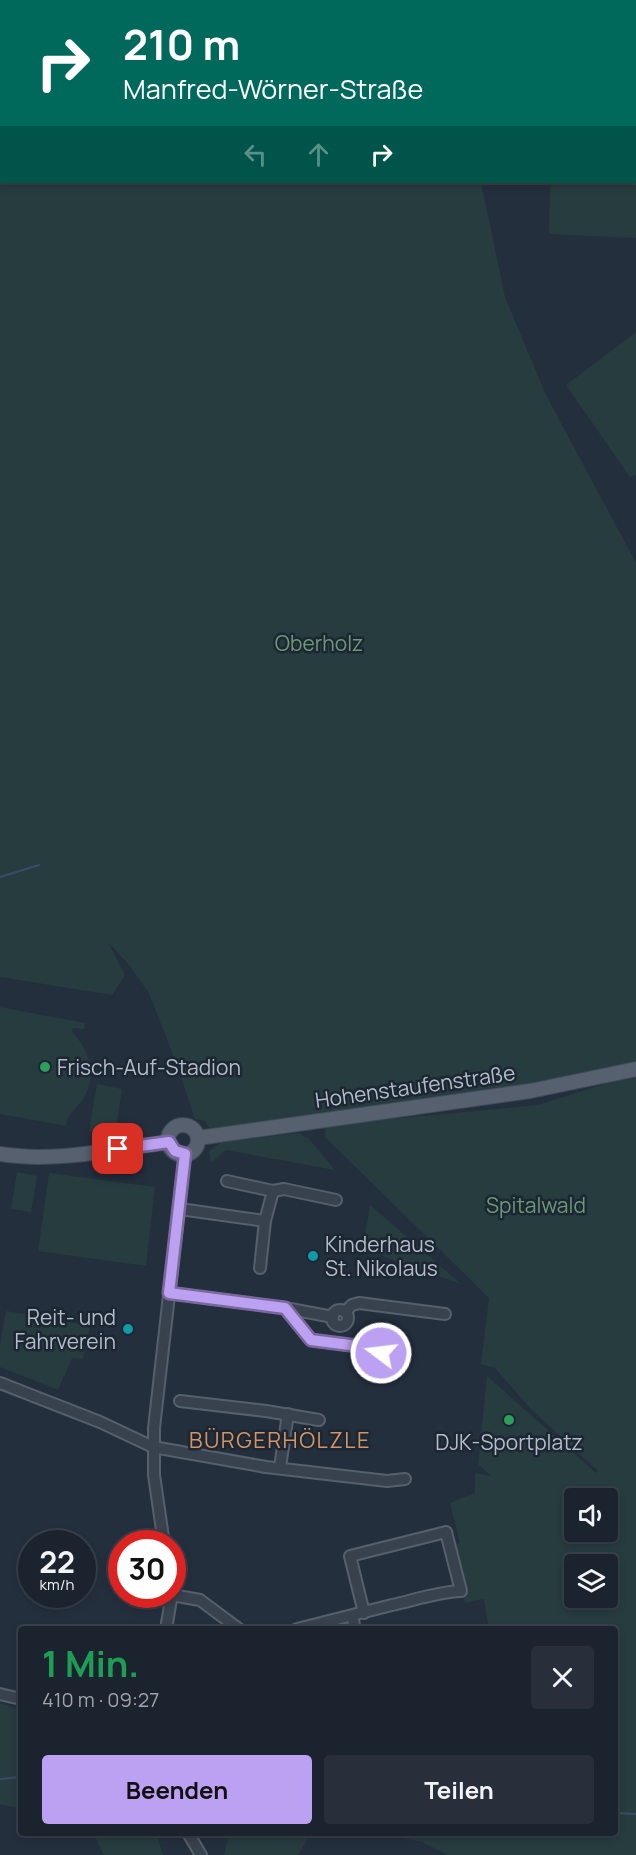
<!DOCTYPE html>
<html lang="de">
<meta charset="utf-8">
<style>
:root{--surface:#1b232e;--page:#282f3a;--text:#f1f3f6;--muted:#a0a4aa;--line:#39404a;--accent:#bca0f2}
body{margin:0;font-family:Manrope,sans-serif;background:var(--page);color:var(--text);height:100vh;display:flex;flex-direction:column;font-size:22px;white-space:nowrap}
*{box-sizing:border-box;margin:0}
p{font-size:20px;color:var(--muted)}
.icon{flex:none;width:33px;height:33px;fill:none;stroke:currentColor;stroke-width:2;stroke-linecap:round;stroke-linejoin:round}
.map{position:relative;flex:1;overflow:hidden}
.side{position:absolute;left:18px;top:1626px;width:600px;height:210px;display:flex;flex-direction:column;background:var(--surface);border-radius:6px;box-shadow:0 3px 9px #0003,0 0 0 2px var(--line)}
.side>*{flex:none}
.banner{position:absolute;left:0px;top:0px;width:636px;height:183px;box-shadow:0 3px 9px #0003,0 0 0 2px var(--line);background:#00695c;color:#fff;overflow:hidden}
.tools{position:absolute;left:564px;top:1488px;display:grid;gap:12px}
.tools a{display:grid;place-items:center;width:54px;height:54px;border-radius:6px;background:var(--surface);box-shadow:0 3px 9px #0003,0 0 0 2px var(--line);font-size:30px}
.speed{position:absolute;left:18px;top:1530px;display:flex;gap:12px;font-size:30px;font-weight:700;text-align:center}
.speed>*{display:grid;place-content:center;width:78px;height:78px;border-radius:50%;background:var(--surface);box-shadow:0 3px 9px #0003,0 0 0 2px var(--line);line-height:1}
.speed small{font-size:15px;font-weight:400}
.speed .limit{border:9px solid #d22;background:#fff;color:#111}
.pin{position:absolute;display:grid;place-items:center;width:51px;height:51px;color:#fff;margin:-26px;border-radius:12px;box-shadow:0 3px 9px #0006}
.me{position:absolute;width:66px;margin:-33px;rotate:285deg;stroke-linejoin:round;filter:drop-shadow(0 0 4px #0008)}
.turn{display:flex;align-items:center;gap:21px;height:126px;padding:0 24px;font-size:27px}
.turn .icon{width:78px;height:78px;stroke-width:2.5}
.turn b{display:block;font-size:42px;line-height:51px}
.lanes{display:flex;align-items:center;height:57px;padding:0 24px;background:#0003;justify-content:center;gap:30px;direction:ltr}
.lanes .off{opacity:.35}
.round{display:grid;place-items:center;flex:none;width:63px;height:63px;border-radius:6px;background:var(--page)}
.head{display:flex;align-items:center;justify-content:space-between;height:102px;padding:0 24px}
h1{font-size:36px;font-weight:700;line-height:45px;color:#1e9e55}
.primary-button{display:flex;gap:12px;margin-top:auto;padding:12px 24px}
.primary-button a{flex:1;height:69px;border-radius:6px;background:var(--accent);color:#111;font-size:24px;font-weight:700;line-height:69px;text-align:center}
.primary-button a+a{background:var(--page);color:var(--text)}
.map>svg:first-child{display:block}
</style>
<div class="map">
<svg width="636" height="1855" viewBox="0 0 636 1855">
<rect width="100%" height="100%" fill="#242f3e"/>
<!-- green -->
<g fill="#263c3f" fill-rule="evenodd">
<path d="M 0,0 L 636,0 L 635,45 L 634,2 L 2,2 L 2,182 L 481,182 L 505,297 L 546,395 L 636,563 L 636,1066 L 524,1088 L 211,1130 L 205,1121 L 195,1119 L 178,1068 L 149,993 L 129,965 L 108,942 L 125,975 L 112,995 L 0,977 Z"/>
<path d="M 636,49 L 636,238 L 549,234 L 550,182 L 634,182 Z"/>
<path d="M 636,332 L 636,475 L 630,477 L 566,385 Z"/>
<path d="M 0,1007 L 85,1023 L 84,1029 L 73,1028 L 72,1032 C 91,1051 99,1080 80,1103 C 73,1112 68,1114 66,1126 L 0,1114 Z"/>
<path d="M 636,1074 L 636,1855 L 448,1855 L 422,1842 L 379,1833 L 615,1833 L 615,1629 L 489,1629 L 484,1599 L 465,1603 L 451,1546 L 460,1543 L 450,1503 L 475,1493 L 475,1473 L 491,1476 L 478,1464 L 487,1376 L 596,1473 L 598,1471 L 530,1408 L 495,1368 L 481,1364 L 489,1298 L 325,1137 L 326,1125 L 538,1105 ZM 574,1498 L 608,1498 L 608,1532 L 574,1532 ZM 574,1564 L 608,1564 L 608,1598 L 574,1598 Z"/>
<path d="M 97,1084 L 122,1089 L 115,1135 L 89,1131 Z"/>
<path d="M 299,1133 L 309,1139 L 335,1170 L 226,1150 L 211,1163 L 209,1151 L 221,1142 Z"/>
<path d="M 17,1172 L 37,1176 L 31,1212 L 11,1209 Z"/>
<path d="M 49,1173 L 155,1187 L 146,1266 L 38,1251 Z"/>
<path d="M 370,1205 L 461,1284 L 363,1249 Z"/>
<path d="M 6,1311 L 90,1326 L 83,1359 L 72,1358 L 58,1390 L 0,1367 L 0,1345 Z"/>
<path d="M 0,1703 L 21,1710 L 21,1809 L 0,1804 Z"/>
<path d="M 93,1833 L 156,1833 L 163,1855 L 104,1855 Z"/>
<path d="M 229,1833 L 311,1833 L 298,1855 L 224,1855 Z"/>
</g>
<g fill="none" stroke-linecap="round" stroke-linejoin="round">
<!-- stream -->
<g stroke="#394c67" stroke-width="2">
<path d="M 0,877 L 39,865"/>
<path d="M 0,1779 L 21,1777"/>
<path d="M 615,1813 L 636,1814"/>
</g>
<defs>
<g id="minor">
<path d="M 227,1181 L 273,1191 L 284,1189 L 336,1200"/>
<path d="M 180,1209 L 265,1221 L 273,1191"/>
<path d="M 260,1268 L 265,1221"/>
<path d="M 169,1293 L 285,1308 L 333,1317"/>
<path d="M 285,1308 L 311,1340 L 381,1349"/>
<circle cx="340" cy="1318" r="8"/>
<path d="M 345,1312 L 352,1305 L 359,1303 L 445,1314"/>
<circle cx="387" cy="1352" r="6"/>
<path d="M 0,1383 L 100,1422 L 153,1447 L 266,1467 L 387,1481 L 405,1479"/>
<path d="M 180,1401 L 266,1411 L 319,1420"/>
<path d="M 280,1467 L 288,1414"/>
<path d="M 164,1544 L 154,1475 L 154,1428 L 185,1154"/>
<path d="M 172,1595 L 200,1600 L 239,1629"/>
<path d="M 352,1616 L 355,1629"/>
<path d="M 166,1629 L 172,1594"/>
<path d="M 297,1629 C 329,1621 361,1613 392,1605 C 415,1600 437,1592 461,1591 L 446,1532 L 350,1556 L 364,1613"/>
<path d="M 0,1694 L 21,1699"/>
<path d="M 188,1833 L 201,1855"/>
</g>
<g id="major">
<circle cx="183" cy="1140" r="15"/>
<path d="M 198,1138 L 530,1091 L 636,1069"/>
<path d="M 0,1154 C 56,1163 113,1149 169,1142"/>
</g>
</defs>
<!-- minor casing -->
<use href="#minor" stroke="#565f6c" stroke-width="14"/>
<!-- major casing -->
<use href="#major" stroke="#414a57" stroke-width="16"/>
<!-- minor -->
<use href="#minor" stroke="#38414e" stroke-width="10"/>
<!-- major -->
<use href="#major" stroke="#56606e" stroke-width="14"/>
</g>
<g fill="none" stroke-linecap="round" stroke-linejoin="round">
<defs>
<path id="route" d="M 118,1149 L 169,1142 L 175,1151 L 185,1154 L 169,1293 L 285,1308 L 311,1340 L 381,1349 L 381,1353"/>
</defs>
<!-- route casing -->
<use href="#route" stroke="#7a689d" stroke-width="15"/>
<!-- route -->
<use href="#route" stroke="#bca0f2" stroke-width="10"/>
</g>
<!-- markers -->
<g fill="#2e9e5b" stroke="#1d2633" stroke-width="2">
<circle cx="45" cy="1067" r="6"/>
<circle cx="509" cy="1420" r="6"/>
</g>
<g fill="#0f9aa8" stroke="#1d2633" stroke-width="2">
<circle cx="313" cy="1256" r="6"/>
<circle cx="128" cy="1329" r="6"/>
</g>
<g text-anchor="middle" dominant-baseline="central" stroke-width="5" stroke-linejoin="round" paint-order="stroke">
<!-- park labels -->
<g font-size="21" fill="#6b9a76" stroke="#1d2633">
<text x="319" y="643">Oberholz</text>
<text x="536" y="1205">Spitalwald</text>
</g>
<!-- poi labels -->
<g font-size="21" fill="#b4bcc9" stroke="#1d2633" text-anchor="start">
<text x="57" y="1067">Frisch-Auf-Stadion</text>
<text x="325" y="1244">Kinderhaus<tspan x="325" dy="24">St. Nikolaus</tspan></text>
<text x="116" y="1317" text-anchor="end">Reit- und<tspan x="116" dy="24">Fahrverein</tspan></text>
<text x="509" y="1442" text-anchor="middle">DJK-Sportplatz</text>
</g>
<!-- street labels -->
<g font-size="21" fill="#b4bcc9" stroke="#1d2633">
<text transform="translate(415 1086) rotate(-8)">Hohenstaufenstraße</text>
</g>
<!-- neighbourhood labels -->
<g font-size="22" letter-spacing="1.5" fill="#d59563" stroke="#1d2633">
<text x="280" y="1440">BÜRGERHÖLZLE</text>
</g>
</g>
</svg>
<div class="tools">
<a><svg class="icon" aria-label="sound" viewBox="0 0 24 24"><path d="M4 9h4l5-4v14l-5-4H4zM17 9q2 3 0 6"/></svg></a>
<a><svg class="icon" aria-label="layers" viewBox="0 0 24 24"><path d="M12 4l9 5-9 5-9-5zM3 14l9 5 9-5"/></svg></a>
</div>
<div class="speed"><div>22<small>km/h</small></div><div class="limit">30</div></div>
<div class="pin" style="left:118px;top:1149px;background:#d93025"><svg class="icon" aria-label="arrive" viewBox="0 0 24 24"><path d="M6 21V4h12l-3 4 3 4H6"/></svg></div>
<svg class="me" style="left:381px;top:1353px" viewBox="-20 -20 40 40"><circle r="17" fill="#bca0f2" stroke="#fff" stroke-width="3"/><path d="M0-11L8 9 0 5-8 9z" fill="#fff"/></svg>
<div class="banner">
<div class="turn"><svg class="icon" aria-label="right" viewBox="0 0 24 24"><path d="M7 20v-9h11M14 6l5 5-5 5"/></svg><div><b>210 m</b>Manfred-Wörner-Straße</div></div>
<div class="lanes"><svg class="icon off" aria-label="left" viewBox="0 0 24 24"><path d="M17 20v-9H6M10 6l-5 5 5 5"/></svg><svg class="icon off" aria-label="ahead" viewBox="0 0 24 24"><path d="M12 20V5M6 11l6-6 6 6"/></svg><svg class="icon" aria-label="right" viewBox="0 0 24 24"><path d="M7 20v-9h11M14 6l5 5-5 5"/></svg></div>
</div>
<section class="side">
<div class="head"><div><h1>1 Min.</h1><p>410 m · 09:27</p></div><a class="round"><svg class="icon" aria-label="close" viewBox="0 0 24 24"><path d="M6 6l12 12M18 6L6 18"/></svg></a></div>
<div class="primary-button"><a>Beenden</a><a>Teilen</a></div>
</section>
</div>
